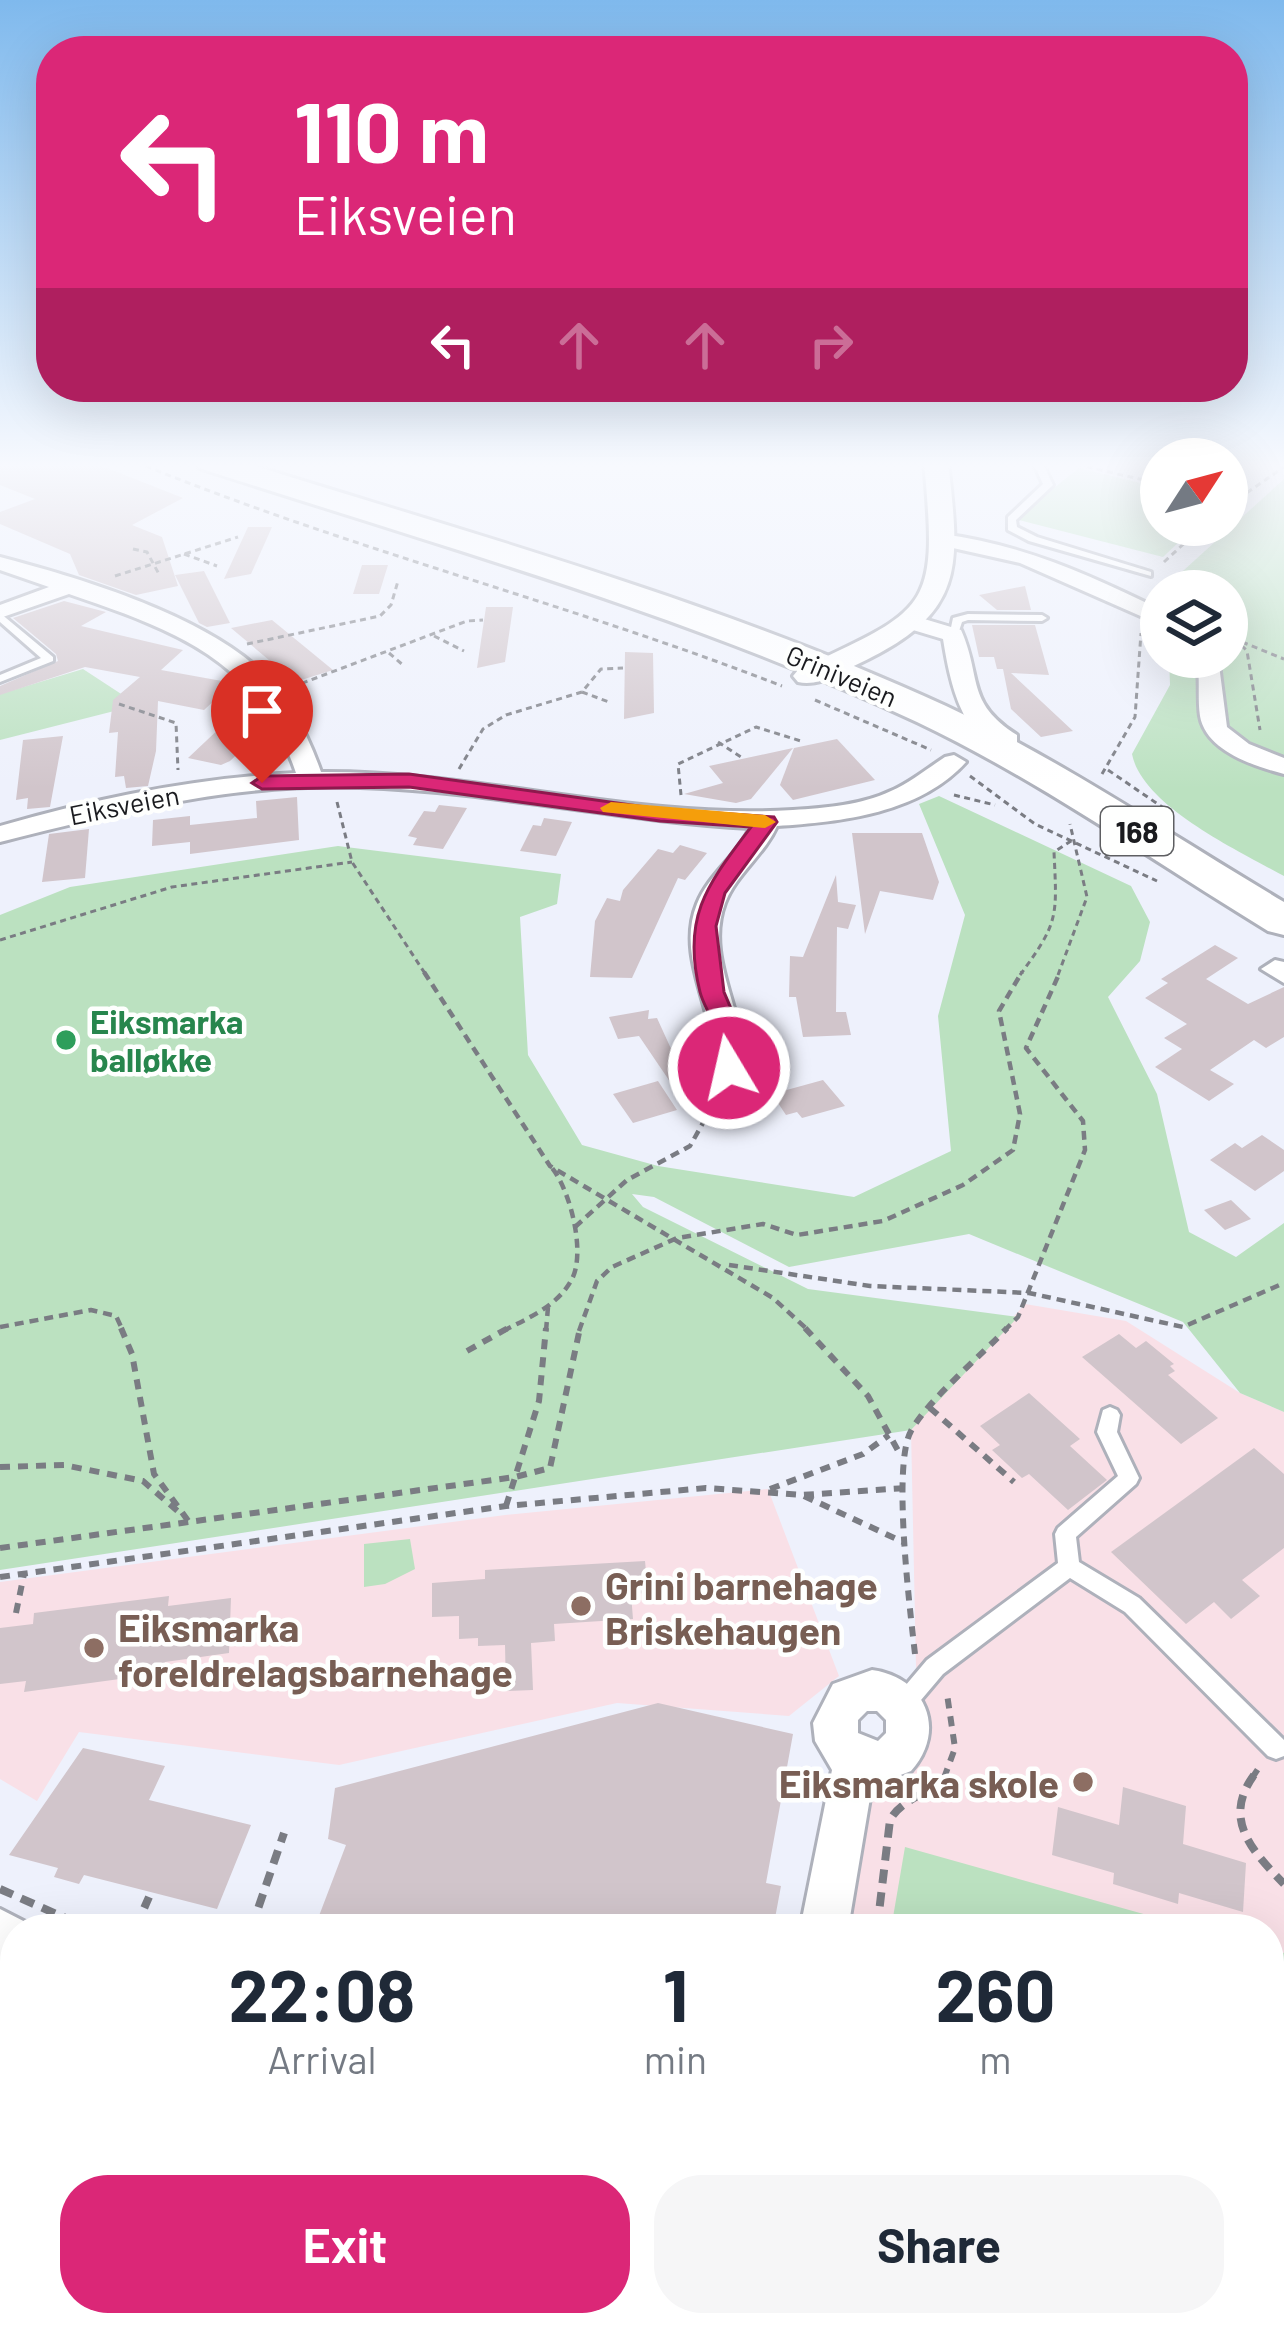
<!DOCTYPE html>
<meta charset="utf-8">
<style>
:root{--surface:#fff;--page:#f6f6f7;--text:#1f2937;--muted:#747a83;--accent:#db2777}
body{margin:0;font-family:Barlow,sans-serif;background:var(--page);color:var(--text);height:100vh;display:flex;flex-direction:column;font-size:45px;white-space:nowrap}
*{box-sizing:border-box;margin:0}
p{font-size:39px;color:var(--muted)}
.icon{flex:none;width:66px;height:66px;fill:none;stroke:currentColor;stroke-width:2;stroke-linecap:round;stroke-linejoin:round}
.map{position:relative;flex:1;overflow:hidden}
.panel{position:absolute;left:0px;top:1914px;width:1284px;height:423px;display:flex;flex-direction:column;background:var(--surface);border-radius:48px 48px 0 0;box-shadow:0 12px 48px #0002}
.panel>*{flex:none}
.top-card{position:absolute;left:36px;top:36px;width:1212px;height:366px;border-radius:48px;box-shadow:0 12px 48px #0002;background:#db2777;color:#fff;overflow:hidden}
.needle{width:78px;rotate:54deg}
.tools{position:absolute;left:1140px;top:438px;display:grid;gap:24px}
.tools a{display:grid;place-items:center;width:108px;height:108px;border-radius:50%;background:var(--surface);box-shadow:0 12px 48px #0002;font-size:60px}
.pin{position:absolute;display:grid;place-items:center;width:102px;height:102px;color:#fff;margin:-123px -51px;border-radius:50% 50% 50% 0;rotate:-45deg;box-shadow:0 0 12px #0007}
.pin .icon{rotate:45deg}
.me{position:absolute;width:132px;margin:-66px;rotate:351deg;stroke-linejoin:round;filter:drop-shadow(0 0 9px #0008)}
.turn{display:flex;align-items:center;gap:42px;height:252px;padding:0 60px;font-size:54px}
.turn .icon{width:156px;height:156px;stroke-width:2.5}
.turn b{display:block;font-size:84px;line-height:102px}
.lanes{display:flex;align-items:center;height:114px;padding:0 60px;background:#0003;justify-content:center;gap:60px;direction:ltr}
.lanes .off{opacity:.35}
.eta{display:flex;justify-content:space-evenly;align-items:center;height:204px;text-align:center}
.eta b{font-size:72px;font-weight:700;line-height:84px}
.primary-button{display:flex;gap:24px;margin-top:auto;padding:24px 60px}
.primary-button a{flex:1;height:138px;border-radius:48px;background:var(--accent);color:#fff;font-size:48px;font-weight:700;line-height:138px;text-align:center}
.primary-button a+a{background:var(--page);color:var(--text)}
.map>svg:first-child{display:block}
</style>
<div class="map">
<svg width="1284" height="2335" viewBox="0 0 1284 2335">
<rect width="100%" height="100%" fill="#eef1fc"/>
<!-- built -->
<path fill="#dee4f6" d="M 0,2227 L 15,2227 L 15,2322 L 752,2322 L 777,2327 L 780,2322 L 801,2322 L 837,2335 L 0,2335 Z"/>
<!-- education -->
<g fill="#f9e0e7">
<path d="M 1025,1304 L 1126,1321 L 1240,1393 L 1284,1412 L 1284,2265 L 1269,2261 L 1269,1929 L 834,1929 L 862,1794 L 904,1770 L 916,1704 L 921,1698 L 916,1666 L 911,1430 Z"/>
<path d="M 768,1489 L 839,1676 L 789,1716 L 617,1703 L 339,1765 L 79,1732 L 37,1801 L 0,1779 L 0,1582 L 505,1515 Z"/>
</g>
<!-- green -->
<g fill="#bbe1c0">
<path d="M 1079,468 L 1161,488 L 1161,525 L 1197,525 L 1163,557 L 1015,519 Z"/>
<path d="M 1284,479 L 1284,876 C 1239,851 1142,806 1132,754 L 1170,685 L 1169,657 L 1227,657 L 1227,591 L 1161,591 Z"/>
<path d="M 83,669 L 138,705 L 0,740 L 0,694 Z"/>
<path d="M 939,796 L 1131,886 L 1150,922 L 1140,961 L 1108,997 L 1157,1094 L 1189,1232 L 1236,1257 L 1284,1223 L 1284,1412 L 1240,1393 L 1183,1322 L 969,1234 L 789,1267 L 654,1197 L 632,1194 L 643,1207 L 808,1289 L 1018,1317 L 911,1430 L 0,1570 L 0,915 L 70,887 L 338,846 L 561,874 L 557,904 L 520,917 L 528,1055 L 582,1145 L 658,1166 L 854,1197 L 951,1151 L 938,1016 L 965,915 L 919,804 Z"/>
<path d="M 410,1539 L 415,1569 L 385,1584 L 364,1587 L 364,1544 Z"/>
<path d="M 905,1847 L 1197,1929 L 891,1929 Z"/>
<path d="M 1269,1949 L 1284,1953 L 1284,2253 L 1269,2249 Z"/>
</g>
<!-- building -->
<g fill="#d1c5cb">
<path d="M 0,462 L 92,462 L 183,498 L 132,525 L 162,537 L 178,586 L 136,595 L 79,575 L 70,554 L 0,524 L 0,512 L 35,499 L 0,485 Z"/>
<path d="M 248,527 L 272,527 L 251,574 L 224,579 Z"/>
<path d="M 362,565 L 388,565 L 379,594 L 353,594 Z"/>
<path d="M 204,571 L 230,623 L 207,627 L 199,623 L 175,575 Z"/>
<path d="M 1025,586 L 1031,610 L 997,610 L 979,595 Z"/>
<path d="M 64,601 L 106,612 L 81,626 L 183,650 L 161,670 L 233,683 L 204,710 L 158,701 L 156,751 L 148,786 L 126,788 L 124,776 L 115,777 L 118,732 L 109,733 L 113,700 L 140,677 L 85,667 L 0,695 L 0,686 L 58,661 L 56,654 L 13,618 Z"/>
<path d="M 486,607 L 513,607 L 505,662 L 477,668 Z"/>
<path d="M 272,620 L 333,670 L 295,682 L 231,628 Z"/>
<path d="M 972,625 L 1035,625 L 1049,675 L 1011,673 L 1073,731 L 1041,737 L 1011,709 L 1003,669 L 997,669 L 994,657 L 979,657 Z"/>
<path d="M 625,652 L 653,653 L 654,713 L 624,719 Z"/>
<path d="M 262,714 L 268,725 L 230,761 L 221,765 L 188,758 L 224,724 Z"/>
<path d="M 63,736 L 50,807 L 27,809 L 28,798 L 16,800 L 23,740 Z"/>
<path d="M 837,739 L 875,780 L 793,800 L 780,785 L 794,748 Z"/>
<path d="M 793,748 L 751,799 L 736,803 L 684,794 L 723,783 L 709,766 Z"/>
<path d="M 297,797 L 299,840 L 190,854 L 190,842 L 152,846 L 153,820 L 190,816 L 190,825 L 257,818 L 256,801 Z"/>
<path d="M 439,805 L 467,808 L 443,849 L 413,845 L 417,838 L 408,836 L 424,811 L 435,812 Z"/>
<path d="M 544,818 L 572,822 L 556,856 L 520,851 L 533,825 L 541,826 Z"/>
<path d="M 89,829 L 85,878 L 42,882 L 49,834 Z"/>
<path d="M 852,833 L 922,833 L 939,882 L 933,900 L 880,891 L 865,934 Z"/>
<path d="M 680,845 L 707,853 L 685,880 L 678,878 L 632,978 L 590,977 L 595,921 L 607,898 L 620,901 L 623,890 L 658,849 L 673,853 Z"/>
<path d="M 836,875 L 838,902 L 856,905 L 848,929 L 837,927 L 836,1012 L 846,1012 L 851,1035 L 803,1037 L 796,997 L 789,997 L 790,956 L 803,957 Z"/>
<path d="M 1215,945 L 1238,958 L 1206,979 L 1248,1004 L 1284,987 L 1284,1037 L 1266,1048 L 1254,1040 L 1210,1070 L 1234,1084 L 1209,1101 L 1155,1067 L 1182,1049 L 1164,1038 L 1187,1024 L 1145,998 L 1168,983 L 1161,979 Z"/>
<path d="M 649,1010 L 648,1019 L 657,1018 L 688,1086 L 677,1092 L 639,1036 L 618,1039 L 609,1017 Z"/>
<path d="M 823,1080 L 845,1106 L 802,1118 L 797,1112 L 786,1115 L 772,1094 Z"/>
<path d="M 658,1081 L 677,1110 L 633,1123 L 613,1094 Z"/>
<path d="M 1262,1135 L 1284,1150 L 1284,1171 L 1255,1191 L 1210,1160 L 1235,1143 L 1242,1148 Z"/>
<path d="M 1231,1200 L 1251,1219 L 1225,1230 L 1204,1210 Z"/>
<path d="M 1119,1334 L 1136,1348 L 1146,1341 L 1174,1364 L 1170,1366 L 1175,1371 L 1168,1375 L 1218,1418 L 1181,1444 L 1082,1357 Z"/>
<path d="M 1029,1393 L 1080,1439 L 1070,1446 L 1107,1480 L 1068,1510 L 1029,1474 L 1022,1478 L 992,1450 L 1000,1445 L 980,1426 Z"/>
<path d="M 1254,1448 L 1284,1474 L 1284,1548 L 1242,1580 L 1260,1596 L 1231,1619 L 1214,1602 L 1186,1624 L 1111,1552 Z"/>
<path d="M 645,1561 L 648,1593 L 631,1594 L 633,1619 L 554,1624 L 555,1641 L 531,1643 L 533,1690 L 506,1691 L 505,1645 L 478,1646 L 478,1638 L 459,1639 L 459,1616 L 432,1617 L 432,1583 L 485,1579 L 485,1570 Z"/>
<path d="M 169,1596 L 168,1606 L 231,1598 L 229,1653 L 165,1662 L 164,1673 L 24,1692 L 26,1681 L 0,1684 L 0,1628 L 33,1624 L 34,1613 Z"/>
<path d="M 658,1703 L 793,1734 L 766,1883 L 781,1886 L 773,1929 L 314,1929 L 346,1845 L 328,1839 L 335,1788 Z"/>
<path d="M 83,1748 L 165,1766 L 149,1800 L 251,1825 L 217,1909 L 84,1875 L 79,1884 L 54,1877 L 58,1868 L 9,1855 Z"/>
<path d="M 1123,1787 L 1186,1806 L 1183,1844 L 1246,1863 L 1243,1912 L 1179,1893 L 1178,1904 L 1113,1884 L 1114,1873 L 1052,1855 L 1058,1807 L 1119,1825 Z"/>
</g>
<g fill="none" stroke-linecap="round" stroke-linejoin="round">
<defs>
<g id="service">
<path d="M 1033,462 L 1042,462 L 1053,485 L 1016,520 L 1017,527 L 1037,537 L 1151,572 L 1151,576 L 1029,541 L 1008,530 L 1008,517 L 1043,484 Z"/>
<path d="M 0,613 L 53,657 L 53,661 L 0,682 L 0,675 L 41,658 L 0,622 Z"/>
<path d="M 968,614 L 1042,615 L 1047,618 L 1042,621 L 968,620 L 962,622 L 957,637 L 949,637 L 953,618 Z"/>
<path d="M 1110,1407 L 1117,1410 L 1120,1415 L 1117,1432 L 1139,1478 L 1136,1484 L 1076,1537 L 1079,1562 L 1139,1598 L 1284,1740 L 1284,1756 L 1276,1759 L 1268,1756 L 1125,1612 L 1070,1578 L 943,1674 L 910,1713 L 902,1716 L 894,1713 L 891,1706 L 894,1699 L 927,1660 L 1058,1563 L 1055,1534 L 1058,1528 L 1118,1476 L 1097,1432 L 1103,1410 Z"/>
</g>
<g id="minor">
<path d="M 942,534 C 1021,544 1090,575 1161,610 L 1161,625 L 1020,563 L 935,544 L 935,536 Z"/>
<path d="M 0,557 C 80,578 199,614 260,670 C 289,697 308,735 321,772 C 479,771 635,820 793,810 C 825,808 862,805 891,791 C 910,783 928,768 945,757 L 954,755 L 966,762 C 920,813 842,822 777,826 C 764,855 736,874 725,903 C 704,958 746,1012 744,1068 L 729,1078 L 714,1068 C 717,1013 675,958 697,904 C 709,874 737,856 750,828 C 620,821 491,791 360,787 C 236,782 119,812 0,842 L 0,826 C 97,798 195,778 296,773 C 258,659 174,630 69,594 L 0,618 L 0,605 L 49,587 L 0,570 Z"/>
<path d="M 911,615 L 961,630 C 982,677 965,702 1017,735 L 1017,745 C 962,756 949,675 943,639 L 903,627 L 900,622 Z"/>
<path d="M 1196,657 L 1218,657 L 1227,727 L 1249,744 L 1284,758 L 1284,774 C 1254,766 1206,751 1200,716 C 1197,696 1201,677 1196,657 Z"/>
<path d="M 1275,960 L 1284,962 L 1284,983 L 1261,969 Z"/>
<path d="M 872,1670 C 925,1677 948,1730 911,1771 L 872,1786 L 848,1929 L 800,1929 L 832,1770 L 815,1741 L 813,1723 L 833,1684 ZM 867,1711 L 877,1711 L 886,1720 L 886,1733 L 878,1741 L 858,1733 L 858,1720 Z"/>
<path d="M 699,2322 L 755,2322 L 754,2335 L 696,2335 Z"/>
</g>
<g id="tertiary">
<path d="M 924,462 L 948,462 C 960,567 966,613 860,663 C 841,672 819,687 798,682 L 793,676 L 798,670 C 930,608 938,611 924,462 Z"/>
<path d="M 0,1909 L 39,1929 L 15,1929 L 15,1977 L 0,1971 Z"/>
<path d="M 1140,2322 L 1249,2322 L 1254,2335 L 1145,2335 Z"/>
</g>
<path id="primary" d="M 195,462 L 242,462 C 479,536 720,602 946,706 C 1063,761 1173,836 1284,902 L 1284,935 L 1268,931 C 1153,861 1039,780 917,722 C 687,615 441,546 199,468 Z"/>
</defs>
<!-- service casing -->
<use href="#service" stroke="#aeb1bb" stroke-width="6"/>
<!-- minor casing -->
<use href="#minor" stroke="#aeb1bb" stroke-width="6"/>
<!-- tertiary casing -->
<use href="#tertiary" stroke="#aeb1bb" stroke-width="6"/>
<!-- primary casing -->
<use href="#primary" stroke="#aeb1bb" stroke-width="6"/>
<!-- path-far3 -->
<g stroke="#7a7c83" stroke-width="3" stroke-dasharray="6 4.5" stroke-linecap="butt">
<path d="M 136,462 C 347,549 569,603 782,686"/>
<path d="M 1066,462 L 1161,484"/>
<path d="M 1227,499 L 1245,494 L 1284,467"/>
<path d="M 133,549 L 147,552 L 160,576"/>
<path d="M 184,554 L 217,566"/>
<path d="M 1164,562 L 1204,525"/>
<path d="M 115,576 L 238,537"/>
<path d="M 1227,630 L 1247,651 L 1260,730"/>
<path d="M 434,636 L 464,651"/>
<path d="M 1242,642 L 1284,659"/>
<path d="M 247,644 L 380,616 L 391,605 L 398,581"/>
<path d="M 389,653 L 403,665"/>
<path d="M 292,687 L 467,621 L 483,620"/>
<path d="M 582,692 L 609,702"/>
<path d="M 815,700 L 931,750"/>
<path d="M 119,704 L 176,723 L 178,770"/>
<path d="M 718,742 L 741,757"/>
<path d="M 459,769 L 483,729 L 506,715 L 582,692 L 601,669 L 623,668"/>
<path d="M 1108,770 L 1168,811"/>
<path d="M 1102,774 L 1135,717 L 1141,633"/>
<path d="M 970,776 L 1035,824 L 1157,881"/>
<path d="M 681,795 L 678,764 L 756,727 L 804,742"/>
<path d="M 954,795 L 995,805"/>
<path d="M 337,802 L 352,862 L 426,975"/>
<path d="M 0,940 L 172,887 L 352,862"/>
<path d="M 1020,975 C 1059,922 1057,917 1054,852 L 1071,841"/>
<path d="M 1058,975 L 1087,897 L 1070,824"/>
</g>
<!-- path-far2 -->
<g stroke="#7a7c83" stroke-width="4.5" stroke-dasharray="9 6" stroke-linecap="butt">
<path d="M 424,972 L 550,1166 L 773,1298 L 809,1331"/>
<path d="M 575,1227 L 627,1180 L 690,1146 L 721,1091"/>
<path d="M 729,1265 L 870,1286 L 1029,1293 L 1183,1327 L 1284,1283"/>
<path d="M 0,1327 L 91,1310 L 116,1316 L 123,1331"/>
<path d="M 503,1331 C 528,1318 558,1306 572,1279 C 586,1252 570,1190 552,1168"/>
<path d="M 546,1331 L 548,1307"/>
<path d="M 579,1331 L 597,1281 L 612,1267 L 677,1238 L 763,1224 L 797,1235 L 883,1221 L 963,1185 L 1013,1150 L 1020,1114 L 999,1011 L 1022,972"/>
<path d="M 1004,1331 L 1018,1317 L 1085,1150 L 1083,1121 L 1026,1048 L 1060,972"/>
</g>
<!-- path-far1 -->
<g stroke="#7a7c83" stroke-width="6" stroke-dasharray="10 8" stroke-linecap="butt">
<path d="M 121,1328 L 132,1354 L 154,1474 L 189,1522"/>
<path d="M 805,1328 L 868,1396 L 901,1456"/>
<path d="M 467,1351 L 508,1328"/>
<path d="M 930,1408 L 1014,1482"/>
<path d="M 0,1467 L 64,1465 L 143,1481 L 181,1514"/>
<path d="M 770,1489 L 863,1454 L 889,1435"/>
<path d="M 804,1496 L 903,1542"/>
<path d="M 506,1506 L 539,1401 L 546,1328"/>
<path d="M 0,1548 L 515,1477 L 550,1468 L 580,1328"/>
<path d="M 0,1577 L 506,1506 L 706,1488 L 802,1495 L 906,1488"/>
<path d="M 16,1613 L 24,1574"/>
<path d="M 915,1654 C 910,1610 892,1465 911,1431 C 927,1401 982,1355 1007,1328"/>
<path d="M 944,1778 L 955,1748 L 947,1694"/>
<path d="M 1252,1778 L 1258,1769"/>
</g>
<!-- path -->
<g stroke="#7a7c83" stroke-width="8" stroke-dasharray="14 9" stroke-linecap="butt">
<path d="M 1254,1775 C 1222,1819 1252,1851 1284,1884"/>
<path d="M 0,1889 L 90,1929"/>
<path d="M 135,1929 L 149,1897"/>
<path d="M 251,1929 L 284,1833"/>
<path d="M 877,1929 L 890,1820 C 901,1799 930,1794 946,1775"/>
<path d="M 850,2322 L 884,2335"/>
</g>
<!-- service -->
<use href="#service" fill="#fff" fill-rule="evenodd"/>
<!-- minor -->
<use href="#minor" fill="#fff" fill-rule="evenodd"/>
<!-- tertiary -->
<use href="#tertiary" fill="#fff" fill-rule="evenodd"/>
<!-- primary -->
<use href="#primary" fill="#fff" fill-rule="evenodd"/>
<!-- rail -->
<g stroke="#8a8c94" stroke-width="14" stroke-dasharray="33 33" stroke-linecap="butt">
<path d="M 0,2252 L 15,2251"/>
<path d="M 0,2290 L 15,2290"/>
<path d="M 424,2322 L 495,2335"/>
<path d="M 620,2322 L 670,2335"/>
</g>
</g>
<!-- sky -->
<linearGradient id="sky" x2="0" y2="1"><stop stop-color="#7fb9ed"/><stop offset="0.59" stop-color="#f7f9fe"/><stop offset="1" stop-color="#f7f9fe" stop-opacity="0"/></linearGradient>
<rect width="1284" height="789" fill="url(#sky)"/>
<!-- route -->
<path fill="#db2777" stroke="#8e194d" stroke-width="3" d="M 409,774 L 660,809 L 774,817 L 777,822 L 725,893 L 716,926 L 724,992 L 741,1032 L 738,1074 L 720,1074 C 714,1059 719,1043 714,1027 C 711,1015 703,1004 700,992 C 681,916 708,884 751,827 L 660,821 L 409,787 L 262,789 L 252,783 L 262,776 Z"/>
<!-- slow -->
<path fill="#f59e0b" d="M 611,802 L 765,815 L 776,822 L 765,828 L 603,812 L 600,808 Z"/>
<!-- markers -->
<circle fill="#2e9e5b" stroke="#fefffe" stroke-width="4.5" cx="66" cy="1040" r="12"/>
<g fill="#8d6e63" stroke="#fefffe" stroke-width="4.5">
<circle cx="581" cy="1606" r="12"/>
<circle cx="94" cy="1648" r="12"/>
<circle cx="1083" cy="1782" r="12"/>
</g>
<g text-anchor="middle" dominant-baseline="central" stroke-width="9" stroke-linejoin="round" paint-order="stroke">
<!-- far-street labels -->
<g font-size="27" fill="#1a1b1f" stroke="#fefffe">
<text transform="translate(842 675) rotate(23)">Griniveien</text>
<text transform="translate(124 804) rotate(-11)">Eiksveien</text>
</g>
<!-- shield labels -->
<rect fill="#fefffe" stroke="#5e5f62" stroke-width="3" x="1101" y="807" width="72" height="48" rx="9"/>
<g font-size="30" font-weight="bold" fill="#1a1b1f">
<text x="1137" y="831">168</text>
</g>
<!-- leisure labels -->
<g font-size="33" font-weight="bold" fill="#27864d" stroke="#fefffe" text-anchor="start">
<text x="90" y="1021">Eiksmarka<tspan x="90" dy="38">balløkke</tspan></text>
</g>
<!-- near-education labels -->
<g font-size="39" font-weight="bold" fill="#785e54" stroke="#fefffe" text-anchor="start">
<text x="605" y="1584">Grini barnehage<tspan x="605" dy="45">Briskehaugen</tspan></text>
<text x="118" y="1626">Eiksmarka<tspan x="118" dy="45">foreldrelagsbarnehage</tspan></text>
<text x="1059" y="1782" text-anchor="end">Eiksmarka skole</text>
</g>
</g>
</svg>
<div class="tools">
<a><svg class="needle" viewBox="-14 -14 28 28"><path d="M0-13l5 13h-10z" fill="#e53935"/><path d="M0 13l5-13h-10z" fill="#747a83"/></svg></a>
<a><svg class="icon" aria-label="layers" viewBox="0 0 24 24"><path d="M12 4l9 5-9 5-9-5zM3 14l9 5 9-5"/></svg></a>
</div>
<div class="pin" style="left:262px;top:783px;background:#d93025"><svg class="icon" aria-label="arrive" viewBox="0 0 24 24"><path d="M6 21V4h12l-3 4 3 4H6"/></svg></div>
<svg class="me" style="left:729px;top:1068px" viewBox="-20 -20 40 40"><circle r="17" fill="#db2777" stroke="#fff" stroke-width="3"/><path d="M0-11L8 9 0 5-8 9z" fill="#fff"/></svg>
<div class="top-card">
<div class="turn"><svg class="icon" aria-label="left" viewBox="0 0 24 24"><path d="M17 20v-9H6M10 6l-5 5 5 5"/></svg><div><b>110 m</b>Eiksveien</div></div>
<div class="lanes"><svg class="icon" aria-label="left" viewBox="0 0 24 24"><path d="M17 20v-9H6M10 6l-5 5 5 5"/></svg><svg class="icon off" aria-label="ahead" viewBox="0 0 24 24"><path d="M12 20V5M6 11l6-6 6 6"/></svg><svg class="icon off" aria-label="ahead" viewBox="0 0 24 24"><path d="M12 20V5M6 11l6-6 6 6"/></svg><svg class="icon off" aria-label="right" viewBox="0 0 24 24"><path d="M7 20v-9h11M14 6l5 5-5 5"/></svg></div>
</div>
<section class="panel">
<div class="eta">
<div><b>22:08</b><p>Arrival</p></div>
<div><b>1</b><p>min</p></div>
<div><b>260</b><p>m</p></div>
</div>
<div class="primary-button"><a>Exit</a><a>Share</a></div>
</section>
</div>
